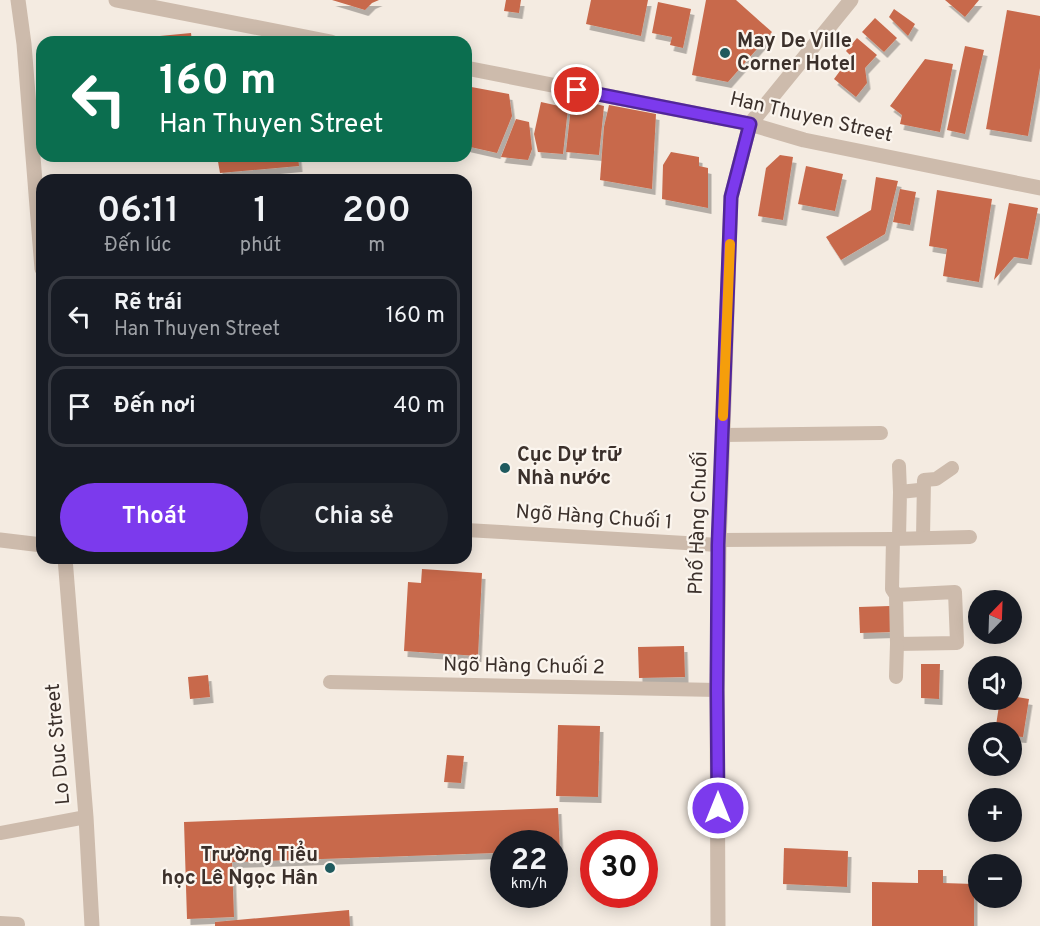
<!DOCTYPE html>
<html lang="vi">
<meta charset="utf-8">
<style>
:root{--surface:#171b24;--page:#20242c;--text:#f1f3f6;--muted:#9ea1a6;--line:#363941;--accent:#7c3aed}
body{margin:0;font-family:Overpass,sans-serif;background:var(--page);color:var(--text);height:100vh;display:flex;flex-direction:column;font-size:22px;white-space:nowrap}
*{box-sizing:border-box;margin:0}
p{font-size:20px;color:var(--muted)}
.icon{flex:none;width:33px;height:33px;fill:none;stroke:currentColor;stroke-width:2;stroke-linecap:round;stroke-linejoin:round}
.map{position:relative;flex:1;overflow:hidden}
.side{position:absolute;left:36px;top:174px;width:436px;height:390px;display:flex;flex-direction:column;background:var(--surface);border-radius:18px;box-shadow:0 3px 15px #0003}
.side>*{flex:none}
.banner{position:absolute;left:36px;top:36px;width:436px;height:126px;border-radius:18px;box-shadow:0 3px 15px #0003;background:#0b6e4f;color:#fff;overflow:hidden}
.needle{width:39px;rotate:23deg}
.buttons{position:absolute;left:968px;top:590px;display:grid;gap:12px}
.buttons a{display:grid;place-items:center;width:54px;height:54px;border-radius:50%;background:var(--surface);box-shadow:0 3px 15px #0003;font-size:30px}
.speed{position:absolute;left:490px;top:830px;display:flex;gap:12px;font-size:30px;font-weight:700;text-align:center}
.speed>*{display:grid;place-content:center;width:78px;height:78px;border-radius:50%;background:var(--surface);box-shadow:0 3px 15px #0003;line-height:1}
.speed small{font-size:15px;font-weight:400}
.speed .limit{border:9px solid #d22;background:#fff;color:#111}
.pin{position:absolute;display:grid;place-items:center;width:51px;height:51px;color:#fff;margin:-26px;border:3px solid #fff;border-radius:50%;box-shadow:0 2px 6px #0007}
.me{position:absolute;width:66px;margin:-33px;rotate:0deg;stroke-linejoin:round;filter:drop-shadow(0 0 4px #0008)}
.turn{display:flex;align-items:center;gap:21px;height:126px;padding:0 24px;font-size:27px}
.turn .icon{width:78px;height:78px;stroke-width:2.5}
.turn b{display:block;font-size:42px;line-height:51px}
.eta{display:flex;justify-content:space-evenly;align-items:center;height:102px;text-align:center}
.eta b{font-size:36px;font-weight:600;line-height:42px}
.action{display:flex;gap:12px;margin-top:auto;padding:12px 24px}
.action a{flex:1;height:69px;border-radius:36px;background:var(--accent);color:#fff;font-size:24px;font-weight:600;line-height:69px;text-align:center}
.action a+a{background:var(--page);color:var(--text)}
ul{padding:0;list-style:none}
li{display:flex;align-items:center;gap:18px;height:81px;margin:0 12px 9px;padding:0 12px;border:3px solid var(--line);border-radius:18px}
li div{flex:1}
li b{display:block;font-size:22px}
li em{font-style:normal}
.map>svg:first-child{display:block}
</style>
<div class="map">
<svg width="1040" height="926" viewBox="0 0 1040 926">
<defs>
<filter id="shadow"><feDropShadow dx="3.5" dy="6" stdDeviation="0" flood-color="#0004"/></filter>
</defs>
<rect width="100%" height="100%" fill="#f4ebe1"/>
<!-- building -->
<g fill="#c8694b" filter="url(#shadow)">
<path d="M 332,0 L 379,0 L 372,3 L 365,10 Z"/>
<path d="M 506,0 L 521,0 L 519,13 L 504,11 Z"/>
<path d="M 591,0 L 648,0 L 641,36 L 586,24 Z"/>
<path d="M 706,0 L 736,0 L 772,32 L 728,82 L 692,75 Z"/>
<path d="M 945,0 L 979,0 L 965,17 Z"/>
<path d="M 658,2 L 691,9 L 683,48 L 670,45 L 672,37 L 652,33 Z"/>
<path d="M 894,9 L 915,24 L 908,36 L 889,17 Z"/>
<path d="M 1007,10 L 1040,16 L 1040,68 L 1028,136 L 986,129 Z"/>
<path d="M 875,18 L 897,38 L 884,52 L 862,32 Z"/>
<path d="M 191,33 L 192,42 L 139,42 L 139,38 Z"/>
<path d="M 857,38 L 877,55 L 865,68 L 867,83 L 856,97 L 834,79 L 851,56 L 846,51 Z"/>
<path d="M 965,46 L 984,50 L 965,134 L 947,130 Z"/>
<path d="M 925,59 L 953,64 L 940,132 L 900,124 L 902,115 L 890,106 Z"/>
<path d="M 466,86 L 509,94 L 512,116 L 497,153 L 466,146 Z"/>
<path d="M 572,98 L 604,106 L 599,155 L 566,152 Z"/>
<path d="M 541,102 L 568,108 L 563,154 L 538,152 L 534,134 Z"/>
<path d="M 609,105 L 656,114 L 652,189 L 600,180 L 604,127 Z"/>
<path d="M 516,119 L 529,122 L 532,149 L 528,160 L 501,157 Z"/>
<path d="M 671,152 L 699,157 L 699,166 L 708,168 L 708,208 L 662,199 L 663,165 Z"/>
<path d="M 780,155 L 793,157 L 783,220 L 758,216 L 766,168 Z"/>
<path d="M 217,156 L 298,156 L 299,166 L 220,173 Z"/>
<path d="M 806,166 L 843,174 L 835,211 L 798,204 Z"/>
<path d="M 876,177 L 898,181 L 885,234 L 841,260 L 826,237 L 871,210 Z"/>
<path d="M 900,189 L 916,192 L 910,225 L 893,222 Z"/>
<path d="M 937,190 L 992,199 L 979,282 L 943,276 L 947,249 L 929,246 Z"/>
<path d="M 1009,203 L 1038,208 L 1028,259 L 1014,257 L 994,280 Z"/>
<path d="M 422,569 L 482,573 L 478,656 L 404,651 L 408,582 L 421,583 Z"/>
<path d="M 890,606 L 892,632 L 860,633 L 859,607 Z"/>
<path d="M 684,646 L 685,677 L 639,678 L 638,647 Z"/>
<path d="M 921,664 L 940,664 L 939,699 L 921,698 Z"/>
<path d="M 208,675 L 210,697 L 190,699 L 188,677 Z"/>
<path d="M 1011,696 L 1029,699 L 1023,737 L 1011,736 L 1011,732 L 995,732 L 1000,699 L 1011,699 Z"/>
<path d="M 558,725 L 600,726 L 598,797 L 556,796 Z"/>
<path d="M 447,755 L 464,756 L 461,783 L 444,782 Z"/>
<path d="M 558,808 L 560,853 L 555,853 L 555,843 L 504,843 L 504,882 L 496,882 L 495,853 L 232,862 L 234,917 L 187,919 L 184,822 Z"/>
<path d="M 784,848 L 848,851 L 847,887 L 783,884 Z"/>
<path d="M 918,870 L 943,870 L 943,883 L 974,884 L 974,926 L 872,926 L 872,882 L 918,883 Z"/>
<path d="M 349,910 L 350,926 L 215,926 L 215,922 Z"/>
</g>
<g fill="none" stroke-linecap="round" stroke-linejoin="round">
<!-- service -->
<g stroke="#cdbbac" stroke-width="14">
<path d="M 723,435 L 881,433"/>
<path d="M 899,466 L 900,492"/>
<path d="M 466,530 L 719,545"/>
<path d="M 899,538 L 900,492 L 919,490"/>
<path d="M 923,538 L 924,480 L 936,479 L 952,468"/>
<path d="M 893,539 L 970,537"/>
<path d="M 719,540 L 893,539 L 892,589 L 896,595 L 897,644 L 957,643 L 955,592 L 896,595"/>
<path d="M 896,677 L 897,644"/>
<path d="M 330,682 L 717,690"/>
<path d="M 0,833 L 86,817"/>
<path d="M 0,923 L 18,924"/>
</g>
<!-- minor -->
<path stroke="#cdbbac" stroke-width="15" d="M 718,926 L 717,690 L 719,545 L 731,197 L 750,124 L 851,0"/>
<!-- tertiary -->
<g stroke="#cdbbac" stroke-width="15">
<path d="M 18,0 L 24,44 L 42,269"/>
<path d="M 116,0 L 331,42"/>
<path d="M 466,68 L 750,124 L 804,140 L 1040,188"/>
<path d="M 0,540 L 42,545"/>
<path d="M 65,558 L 86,817 L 92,926"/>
</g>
</g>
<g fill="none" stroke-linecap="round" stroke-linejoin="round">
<defs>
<path id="route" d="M 577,90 L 750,124 L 731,197 L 718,545 L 717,690 L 718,808"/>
</defs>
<!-- route casing -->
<use href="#route" stroke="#51269a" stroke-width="15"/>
<!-- route -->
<use href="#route" stroke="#7c3aed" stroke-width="10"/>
<!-- slow -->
<path stroke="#f59e0b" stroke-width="10" d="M 723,416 L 730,244"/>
</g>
<!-- markers -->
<g fill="#1f5a5e" stroke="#fbf5ee" stroke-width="2">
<circle cx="725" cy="53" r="6"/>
<circle cx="505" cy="468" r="6"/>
<circle cx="330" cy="868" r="6"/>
</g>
<g text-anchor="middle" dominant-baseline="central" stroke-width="4.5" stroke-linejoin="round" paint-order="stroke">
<!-- poi labels -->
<g font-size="20" font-weight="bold" fill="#3b302b" stroke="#fbf5ee" text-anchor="start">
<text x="737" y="42">May De Ville<tspan x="737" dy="23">Corner Hotel</tspan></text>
<text x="517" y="456">Cục Dự trữ<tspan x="517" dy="23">Nhà nước</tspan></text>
<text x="318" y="856" text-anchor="end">Trường Tiểu<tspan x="318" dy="23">học Lê Ngọc Hân</tspan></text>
</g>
<!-- street labels -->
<g font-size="20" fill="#3b302b" stroke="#fbf5ee">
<text transform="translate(811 118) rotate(13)">Han Thuyen Street</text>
<text transform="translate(594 518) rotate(4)">Ngõ Hàng Chuối 1</text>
<text transform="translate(699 523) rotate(-88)">Phố Hàng Chuối</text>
<text transform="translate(524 667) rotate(1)">Ngõ Hàng Chuối 2</text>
<text transform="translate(59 744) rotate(-95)">Lo Duc Street</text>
</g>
</g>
</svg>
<div class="buttons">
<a><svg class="needle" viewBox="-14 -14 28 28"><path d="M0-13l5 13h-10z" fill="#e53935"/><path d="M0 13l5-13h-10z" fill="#9ea1a6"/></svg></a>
<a><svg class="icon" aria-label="sound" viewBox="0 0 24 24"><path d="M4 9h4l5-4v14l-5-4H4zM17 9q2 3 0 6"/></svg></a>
<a><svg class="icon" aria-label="search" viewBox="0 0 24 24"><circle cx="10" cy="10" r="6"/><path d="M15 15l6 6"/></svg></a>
<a>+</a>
<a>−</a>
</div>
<div class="speed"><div>22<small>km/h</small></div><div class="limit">30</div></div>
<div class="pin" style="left:577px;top:90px;background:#d93025"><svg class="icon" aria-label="arrive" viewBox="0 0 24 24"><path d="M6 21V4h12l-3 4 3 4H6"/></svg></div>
<svg class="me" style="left:718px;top:808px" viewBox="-20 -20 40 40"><circle r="17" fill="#7c3aed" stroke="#fff" stroke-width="3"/><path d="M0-11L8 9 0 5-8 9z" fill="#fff"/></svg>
<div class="banner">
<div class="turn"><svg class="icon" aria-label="left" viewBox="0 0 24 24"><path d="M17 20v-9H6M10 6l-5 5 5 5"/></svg><div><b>160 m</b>Han Thuyen Street</div></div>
</div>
<section class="side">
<div class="eta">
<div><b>06:11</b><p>Đến lúc</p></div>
<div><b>1</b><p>phút</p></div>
<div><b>200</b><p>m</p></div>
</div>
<ul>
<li><svg class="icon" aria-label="left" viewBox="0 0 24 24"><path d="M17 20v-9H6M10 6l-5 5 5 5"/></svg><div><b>Rẽ trái</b><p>Han Thuyen Street</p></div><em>160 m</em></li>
<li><svg class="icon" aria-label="arrive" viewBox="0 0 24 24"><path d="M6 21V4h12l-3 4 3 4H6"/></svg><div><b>Đến nơi</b></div><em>40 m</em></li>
</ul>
<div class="action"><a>Thoát</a><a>Chia sẻ</a></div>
</section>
</div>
